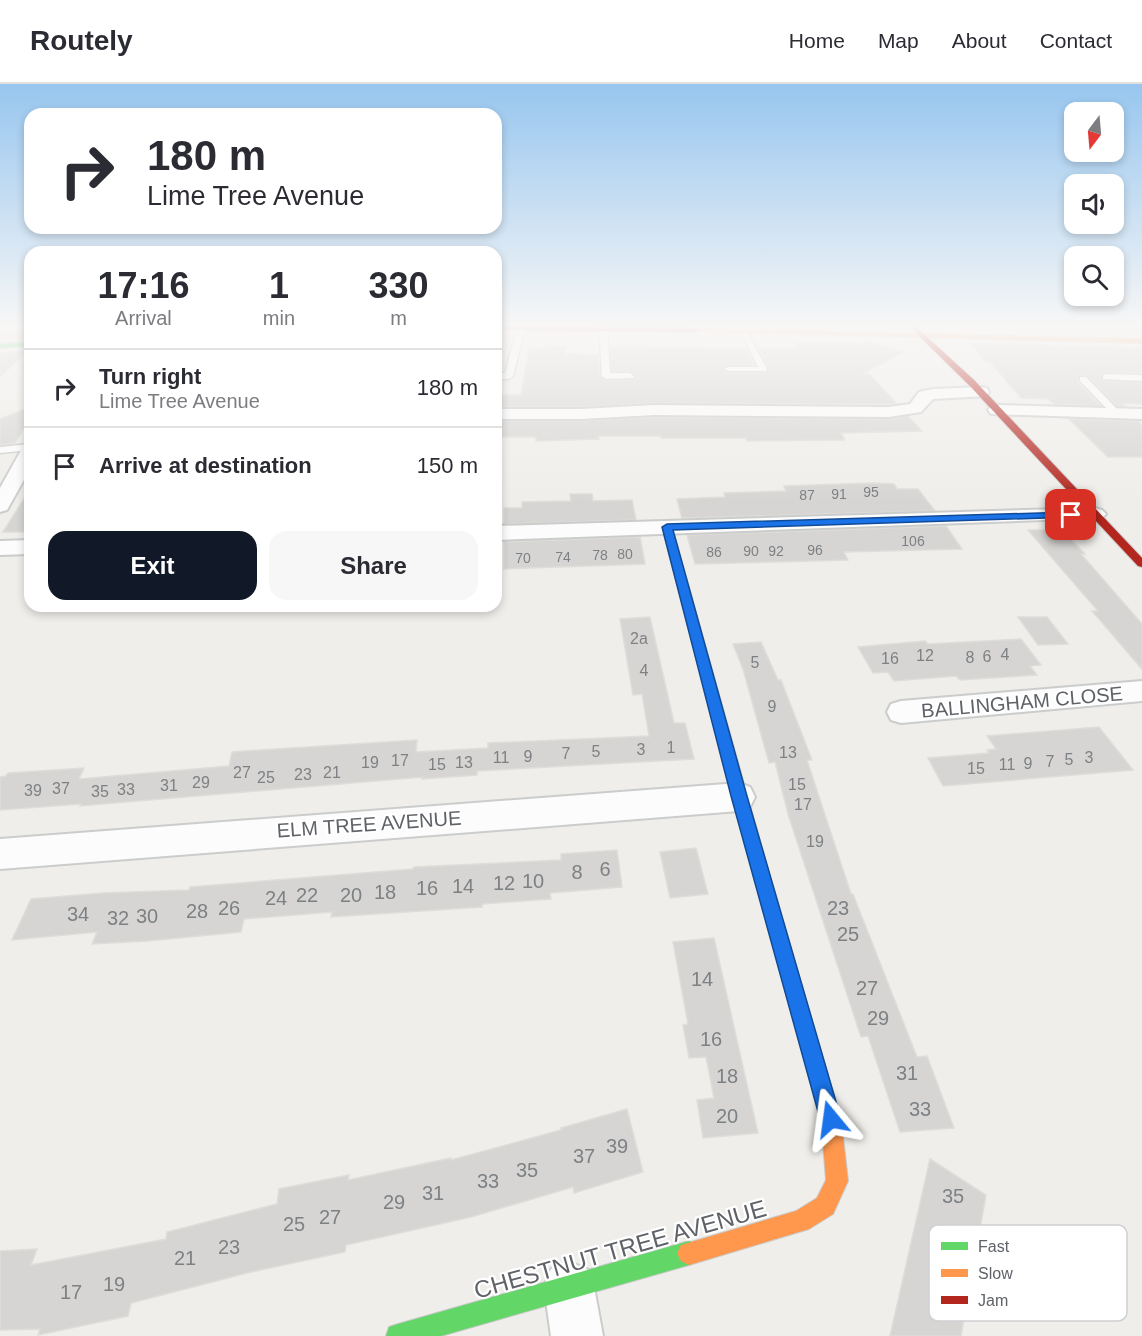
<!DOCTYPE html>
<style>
:root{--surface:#fff;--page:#f7f7f7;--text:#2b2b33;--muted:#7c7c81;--line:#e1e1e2;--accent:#111827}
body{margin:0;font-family:Helvetica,sans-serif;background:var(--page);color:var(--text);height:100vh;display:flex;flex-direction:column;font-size:22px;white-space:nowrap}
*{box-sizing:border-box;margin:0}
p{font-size:20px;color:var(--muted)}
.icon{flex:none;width:33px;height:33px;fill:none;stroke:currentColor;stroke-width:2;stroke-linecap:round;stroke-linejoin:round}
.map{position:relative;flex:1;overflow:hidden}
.sheet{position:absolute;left:24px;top:162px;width:478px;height:366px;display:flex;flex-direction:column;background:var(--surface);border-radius:18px;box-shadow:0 3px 9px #0003}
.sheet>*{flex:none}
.hud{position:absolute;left:24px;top:24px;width:478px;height:126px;border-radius:18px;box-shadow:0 3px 9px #0003;background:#fff;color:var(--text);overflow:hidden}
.needle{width:39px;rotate:196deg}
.buttons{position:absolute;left:1064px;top:18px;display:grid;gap:12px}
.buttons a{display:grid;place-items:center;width:60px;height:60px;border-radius:12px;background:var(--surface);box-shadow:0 3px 9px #0003;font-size:30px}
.pin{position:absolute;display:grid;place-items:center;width:51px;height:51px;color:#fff;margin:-26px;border-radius:12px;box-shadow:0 3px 9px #0006}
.me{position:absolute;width:66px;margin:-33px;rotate:344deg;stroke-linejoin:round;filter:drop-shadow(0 0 4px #0008)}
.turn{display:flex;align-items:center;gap:21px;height:126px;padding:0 24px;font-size:27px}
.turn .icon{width:78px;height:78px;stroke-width:2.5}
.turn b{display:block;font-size:42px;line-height:51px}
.eta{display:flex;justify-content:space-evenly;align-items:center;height:102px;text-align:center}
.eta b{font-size:36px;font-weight:800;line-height:42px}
.action{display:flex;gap:12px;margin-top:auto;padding:12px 24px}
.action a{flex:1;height:69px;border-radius:18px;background:var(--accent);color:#fff;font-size:24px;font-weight:800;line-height:69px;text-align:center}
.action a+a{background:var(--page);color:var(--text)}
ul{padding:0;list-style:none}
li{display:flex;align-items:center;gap:18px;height:78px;padding:0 24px;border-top:2px solid var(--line)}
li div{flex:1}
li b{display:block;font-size:22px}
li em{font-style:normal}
header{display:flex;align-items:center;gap:36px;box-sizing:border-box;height:84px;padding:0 30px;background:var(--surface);border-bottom:2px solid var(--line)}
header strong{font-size:28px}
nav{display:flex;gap:33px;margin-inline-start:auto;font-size:21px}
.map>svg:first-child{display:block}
</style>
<header>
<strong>Routely</strong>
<nav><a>Home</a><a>Map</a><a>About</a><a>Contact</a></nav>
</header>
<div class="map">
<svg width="1142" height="1252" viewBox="0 0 1142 1252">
<rect width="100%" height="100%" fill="#efeeea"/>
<!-- building -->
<g fill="#d6d5d3" stroke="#deddd9" stroke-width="1.5">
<path d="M 957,242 L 1142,242 L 1142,250 L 959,245 Z"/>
<path d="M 30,243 L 30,253 L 0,255 L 0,245 Z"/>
<path d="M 863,257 L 904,268 L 862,290 L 869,290 L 897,320 L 654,319 L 581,323 L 497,323 L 500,311 L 521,311 L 529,265 L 566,262 L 565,270 L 598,271 L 600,292 L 606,297 L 633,296 L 636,293 L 630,287 L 612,287 L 610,263 L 746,264 L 754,281 L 728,281 L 722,286 L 728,289 L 766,289 L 769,284 L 758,264 L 797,264 L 795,258 L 865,260 Z"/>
<path d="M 970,259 L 1142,264 L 1142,289 L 1106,288 L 1101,291 L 1103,297 L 1142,299 L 1142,320 L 1122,319 L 1125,322 L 1117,322 L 1086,291 L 1078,291 L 1078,299 L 1101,322 L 1054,320 L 1048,315 L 1021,314 L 990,278 L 985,277 Z"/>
<path d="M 27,267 L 0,293 L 0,269 Z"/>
<path d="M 30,323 L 30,334 L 15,359 L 0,361 L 0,335 Z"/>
<path d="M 908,332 L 922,347 L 841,349 L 845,356 L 747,357 L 746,354 L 661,354 L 661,352 L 598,352 L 599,355 L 536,357 L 536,353 L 496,353 L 496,337 L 581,337 L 654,333 L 889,335 Z"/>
<path d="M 1069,335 L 1138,337 L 1142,341 L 1142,373 L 1108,373 Z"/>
<path d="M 873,399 L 894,400 L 897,405 L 918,405 L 935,427 L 682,434 L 677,415 L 725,413 L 724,409 L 786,407 L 784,402 Z"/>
<path d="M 30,405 L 30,448 L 3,448 Z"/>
<path d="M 570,410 L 592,410 L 593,417 L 632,416 L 636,436 L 504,440 L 504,424 L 522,424 L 522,418 L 571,417 Z"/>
<path d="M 946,442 L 962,465 L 844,468 L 848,476 L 812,477 L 695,480 L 687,451 Z"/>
<path d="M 1028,446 L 1062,446 L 1085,470 L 1081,470 L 1142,540 L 1142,585 L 1092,527 L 1098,527 Z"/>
<path d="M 640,453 L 645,480 L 504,485 L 504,458 Z"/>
<path d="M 650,533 L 674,639 L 685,639 L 694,675 L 477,687 L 477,691 L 422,695 L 423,693 L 80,722 L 81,720 L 0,726 L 0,693 L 6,692 L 8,689 L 84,684 L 79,695 L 229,682 L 232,668 L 260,666 L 417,656 L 416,668 L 488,664 L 488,659 L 649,652 L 642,610 L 633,611 L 620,535 Z"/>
<path d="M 1018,533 L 1047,533 L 1068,560 L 1038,561 Z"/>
<path d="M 1021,555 L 1041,581 L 1030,582 L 1037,591 L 960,596 L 956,592 L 894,597 L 888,588 L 873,589 L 858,563 L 925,557 L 928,560 Z"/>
<path d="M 761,558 L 778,596 L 781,596 L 812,676 L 807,676 L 851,810 L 853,810 L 917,973 L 927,972 L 954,1044 L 900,1048 L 868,952 L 861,953 L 788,730 L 775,678 L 769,679 L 743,585 L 733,560 Z"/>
<path d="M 1099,643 L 1133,686 L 943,702 L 928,674 L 989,669 L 987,666 L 996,665 L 987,652 Z"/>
<path d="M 696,764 L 708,810 L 670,814 L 660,768 Z"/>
<path d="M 617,766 L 622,803 L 550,809 L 551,815 L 482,820 L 482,823 L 331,833 L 332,828 L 244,835 L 241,848 L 147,857 L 92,860 L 97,848 L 12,856 L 31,815 L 103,809 L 189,806 L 190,803 L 413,785 L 414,783 L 561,776 L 561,770 Z"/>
<path d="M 714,854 L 758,1049 L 703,1054 L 697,1016 L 714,1014 L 706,973 L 689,974 L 683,941 L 688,940 L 673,858 Z"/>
<path d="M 627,1025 L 643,1088 L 574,1109 L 573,1103 L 471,1133 L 346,1161 L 345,1168 L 251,1188 L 131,1219 L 128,1232 L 38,1251 L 40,1245 L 0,1246 L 0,1167 L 37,1165 L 31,1181 L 166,1155 L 167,1148 L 277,1120 L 279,1105 L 349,1091 L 348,1096 L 451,1074 L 451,1076 L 561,1046 L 561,1044 Z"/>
<path d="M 930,1075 L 986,1111 L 961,1252 L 890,1252 Z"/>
</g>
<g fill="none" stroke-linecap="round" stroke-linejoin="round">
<defs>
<g id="lane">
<path d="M 518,242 L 525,244 L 513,292 L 509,295 L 496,295 L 496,289 L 505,289 Z"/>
<path d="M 603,242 L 607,244 L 610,289 L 630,289 L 634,292 L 633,294 L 606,295 L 602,292 L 599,244 Z"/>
<path d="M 739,244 L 746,246 L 767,285 L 766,287 L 728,287 L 724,285 L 728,283 L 758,283 Z"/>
<path d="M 1106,290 L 1142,291 L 1142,297 L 1103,295 L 1103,291 Z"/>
<path d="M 1080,293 L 1086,293 L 1118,326 L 1118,330 L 1112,330 L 1080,297 Z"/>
<path d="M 30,360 L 30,366 L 0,369 L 0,363 Z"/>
</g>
<g id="street">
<path d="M 981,303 L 987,304 L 989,308 L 987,312 L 933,315 L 921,328 L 889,333 L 654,331 L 581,335 L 496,335 L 496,325 L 581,325 L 654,321 L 889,323 L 910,320 L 919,308 L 933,305 Z"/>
<path d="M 997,321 L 1142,325 L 1142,335 L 991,330 L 988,326 L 991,322 Z"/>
<path d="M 30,361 L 30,385 L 7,426 L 0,428 L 0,404 L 23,363 Z"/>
<path d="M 1095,424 L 1102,426 L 1106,430 L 1102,434 L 496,456 L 496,442 Z"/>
<path d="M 30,456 L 30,470 L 0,471 L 0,457 Z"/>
<path d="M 1142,597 L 1142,617 L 901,639 L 891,636 L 887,628 L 891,620 L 901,617 Z"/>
<path d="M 739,699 L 750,703 L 755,713 L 750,723 L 739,727 L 0,785 L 0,755 Z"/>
<path d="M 569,1178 L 587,1185 L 594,1203 L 603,1252 L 551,1252 L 544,1203 L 551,1185 Z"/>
</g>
<g id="fast">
<path d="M 30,258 L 30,262 L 0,264 L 0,260 Z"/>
<path d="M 667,440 L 672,443 L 777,818 L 775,824 L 769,826 L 763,824 L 761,818 L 662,443 Z"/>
<path d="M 689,1157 L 697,1161 L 701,1169 L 697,1177 L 689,1181 L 441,1252 L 386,1252 L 389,1243 L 398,1240 Z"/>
</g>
<g id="slow">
<path d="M 696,244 L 1142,255 L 1142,259 L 694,247 Z"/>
<path d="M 769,810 L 775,812 L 777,818 L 841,1035 L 848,1097 L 833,1130 L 809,1145 L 689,1181 L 681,1177 L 677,1169 L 681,1161 L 796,1127 L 817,1114 L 826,1096 L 821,1035 L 761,818 L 763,812 Z"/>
</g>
<g id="jam">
<path d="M 496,242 L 696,244 L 699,246 L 696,248 L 496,246 Z"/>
<path d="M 912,243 L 916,243 L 974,296 L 1142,474 L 1142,483 L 1138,482 L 968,300 L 912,245 Z"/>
</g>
</defs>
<!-- lane casing -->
<use href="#lane" stroke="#cbcccc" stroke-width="3"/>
<!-- street casing -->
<use href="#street" stroke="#cbcccc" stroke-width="4"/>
<!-- fast casing -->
<use href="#fast" stroke="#cacacb" stroke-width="2"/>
<!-- slow casing -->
<use href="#slow" stroke="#cacacb" stroke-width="2"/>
<!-- jam casing -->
<use href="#jam" stroke="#cacacb" stroke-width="2"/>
<!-- lane -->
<use href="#lane" fill="#fdfcfc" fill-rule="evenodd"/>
<!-- street -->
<use href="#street" fill="#fdfcfc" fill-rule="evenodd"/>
<!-- fast -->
<use href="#fast" fill="#63d668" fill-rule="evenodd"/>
<!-- slow -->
<use href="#slow" fill="#ff974d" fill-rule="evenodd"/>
<!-- jam -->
<use href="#jam" fill="#b3261e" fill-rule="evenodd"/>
</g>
<!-- sky -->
<linearGradient id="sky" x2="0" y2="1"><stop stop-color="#97c6ef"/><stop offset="0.58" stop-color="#f8f7f6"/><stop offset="1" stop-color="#f8f7f6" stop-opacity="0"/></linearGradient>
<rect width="1142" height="417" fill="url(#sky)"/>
<!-- route -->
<path fill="#1a73e8" stroke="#114b97" stroke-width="1.5" d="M 1071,428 L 1075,429 L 1075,433 L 673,446 L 747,712 L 841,1035 L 838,1042 L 831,1046 L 823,1042 L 820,1035 L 731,712 L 662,443 L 667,440 Z"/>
<g text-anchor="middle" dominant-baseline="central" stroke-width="4.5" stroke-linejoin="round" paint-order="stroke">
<!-- far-number labels -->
<g font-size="14" fill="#7e8184">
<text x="871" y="408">95</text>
<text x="839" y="410">91</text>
<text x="807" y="411">87</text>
<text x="913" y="457">106</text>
<text x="815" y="466">96</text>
<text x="751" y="467">90</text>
<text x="776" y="467">92</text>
<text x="714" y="468">86</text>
<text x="625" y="470">80</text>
<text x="600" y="471">78</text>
<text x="563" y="473">74</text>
<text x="523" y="474">70</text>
</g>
<!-- number labels -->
<g font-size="16" fill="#7e8184">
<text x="639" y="554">2a</text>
<text x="1005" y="570">4</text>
<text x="925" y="571">12</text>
<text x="987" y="572">6</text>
<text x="970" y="573">8</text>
<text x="890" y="574">16</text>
<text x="755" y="578">5</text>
<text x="644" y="586">4</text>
<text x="772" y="622">9</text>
<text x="671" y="663">1</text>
<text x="641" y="665">3</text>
<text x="596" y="667">5</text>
<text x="788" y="668">13</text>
<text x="566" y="669">7</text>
<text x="528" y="672">9</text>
<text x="501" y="673">11</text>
<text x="1089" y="673">3</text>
<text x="1069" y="675">5</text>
<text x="400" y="676">17</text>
<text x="1050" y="677">7</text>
<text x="370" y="678">19</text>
<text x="464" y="678">13</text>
<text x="1028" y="679">9</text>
<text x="437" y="680">15</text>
<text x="1007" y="680">11</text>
<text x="976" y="684">15</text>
<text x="242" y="688">27</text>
<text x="332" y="688">21</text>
<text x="303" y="690">23</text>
<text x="266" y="693">25</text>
<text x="201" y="698">29</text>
<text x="797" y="700">15</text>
<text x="169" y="701">31</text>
<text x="61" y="704">37</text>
<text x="126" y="705">33</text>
<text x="33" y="706">39</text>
<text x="100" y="707">35</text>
<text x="803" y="720">17</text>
<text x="815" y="757">19</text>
</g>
<!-- street labels -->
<g font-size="20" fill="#5f6368" stroke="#fff">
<text transform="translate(1022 618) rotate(-5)">BALLINGHAM CLOSE</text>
<text transform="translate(369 740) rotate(-4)">ELM TREE AVENUE</text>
</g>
<!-- near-number labels -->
<g font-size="20" fill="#7e8184">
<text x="605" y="785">6</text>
<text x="577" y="788">8</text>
<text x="533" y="797">10</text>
<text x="504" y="799">12</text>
<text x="463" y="802">14</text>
<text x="427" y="804">16</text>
<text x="385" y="808">18</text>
<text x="307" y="811">22</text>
<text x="351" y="811">20</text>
<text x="276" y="814">24</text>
<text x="229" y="824">26</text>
<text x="838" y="824">23</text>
<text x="197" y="827">28</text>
<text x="78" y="830">34</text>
<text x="147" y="832">30</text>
<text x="118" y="834">32</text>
<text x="848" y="850">25</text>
<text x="702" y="895">14</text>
<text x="867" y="904">27</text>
<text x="878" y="934">29</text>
<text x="711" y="955">16</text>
<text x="907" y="989">31</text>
<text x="727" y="992">18</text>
<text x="920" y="1025">33</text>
<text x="727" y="1032">20</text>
<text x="617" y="1062">39</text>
<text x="584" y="1072">37</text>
<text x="527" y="1086">35</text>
<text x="488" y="1097">33</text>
<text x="433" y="1109">31</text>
<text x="953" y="1112">35</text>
<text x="394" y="1118">29</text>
<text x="330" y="1133">27</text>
<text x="294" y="1140">25</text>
<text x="229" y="1163">23</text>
<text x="185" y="1174">21</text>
<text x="114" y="1200">19</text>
<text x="71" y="1208">17</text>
</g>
<!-- near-street labels -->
<g font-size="24" fill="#5f6368" stroke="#fff">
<text transform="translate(620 1165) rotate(-16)">CHESTNUT TREE AVENUE</text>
</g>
</g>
<!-- legend -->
<rect x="929" y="1141" width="198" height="96" rx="9" fill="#fff" stroke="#cfd0d2" stroke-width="1.5"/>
<rect x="941" y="1158" width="27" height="8" fill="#63d668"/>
<rect x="941" y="1185" width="27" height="8" fill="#ff974d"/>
<rect x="941" y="1212" width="27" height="8" fill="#b3261e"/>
<g font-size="16" fill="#5f6368">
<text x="978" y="1168">Fast</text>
<text x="978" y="1195">Slow</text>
<text x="978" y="1222">Jam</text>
</g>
</svg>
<div class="buttons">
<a><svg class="needle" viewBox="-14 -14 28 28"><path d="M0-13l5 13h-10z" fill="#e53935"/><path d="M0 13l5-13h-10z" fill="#7c7c81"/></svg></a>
<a><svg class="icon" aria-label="sound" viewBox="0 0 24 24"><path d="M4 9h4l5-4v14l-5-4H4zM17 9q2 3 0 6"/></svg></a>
<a><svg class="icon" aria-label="search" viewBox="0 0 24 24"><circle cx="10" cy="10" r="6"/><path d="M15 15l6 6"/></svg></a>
</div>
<div class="pin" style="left:1071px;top:431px;background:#d93025"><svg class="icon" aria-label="arrive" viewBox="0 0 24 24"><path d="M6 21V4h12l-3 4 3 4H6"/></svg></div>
<svg class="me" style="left:831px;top:1035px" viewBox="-20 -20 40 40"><path d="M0-17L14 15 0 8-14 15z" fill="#1a73e8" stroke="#fff" stroke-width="4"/></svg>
<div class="hud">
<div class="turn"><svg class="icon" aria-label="right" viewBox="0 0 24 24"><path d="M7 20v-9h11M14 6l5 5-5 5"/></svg><div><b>180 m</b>Lime Tree Avenue</div></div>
</div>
<section class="sheet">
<div class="eta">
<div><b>17:16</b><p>Arrival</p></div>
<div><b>1</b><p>min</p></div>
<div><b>330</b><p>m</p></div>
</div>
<ul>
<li><svg class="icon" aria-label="right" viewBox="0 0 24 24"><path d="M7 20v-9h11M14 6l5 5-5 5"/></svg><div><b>Turn right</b><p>Lime Tree Avenue</p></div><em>180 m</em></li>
<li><svg class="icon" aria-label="arrive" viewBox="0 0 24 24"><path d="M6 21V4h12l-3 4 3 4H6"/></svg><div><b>Arrive at destination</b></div><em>150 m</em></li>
</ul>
<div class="action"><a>Exit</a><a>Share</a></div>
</section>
</div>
